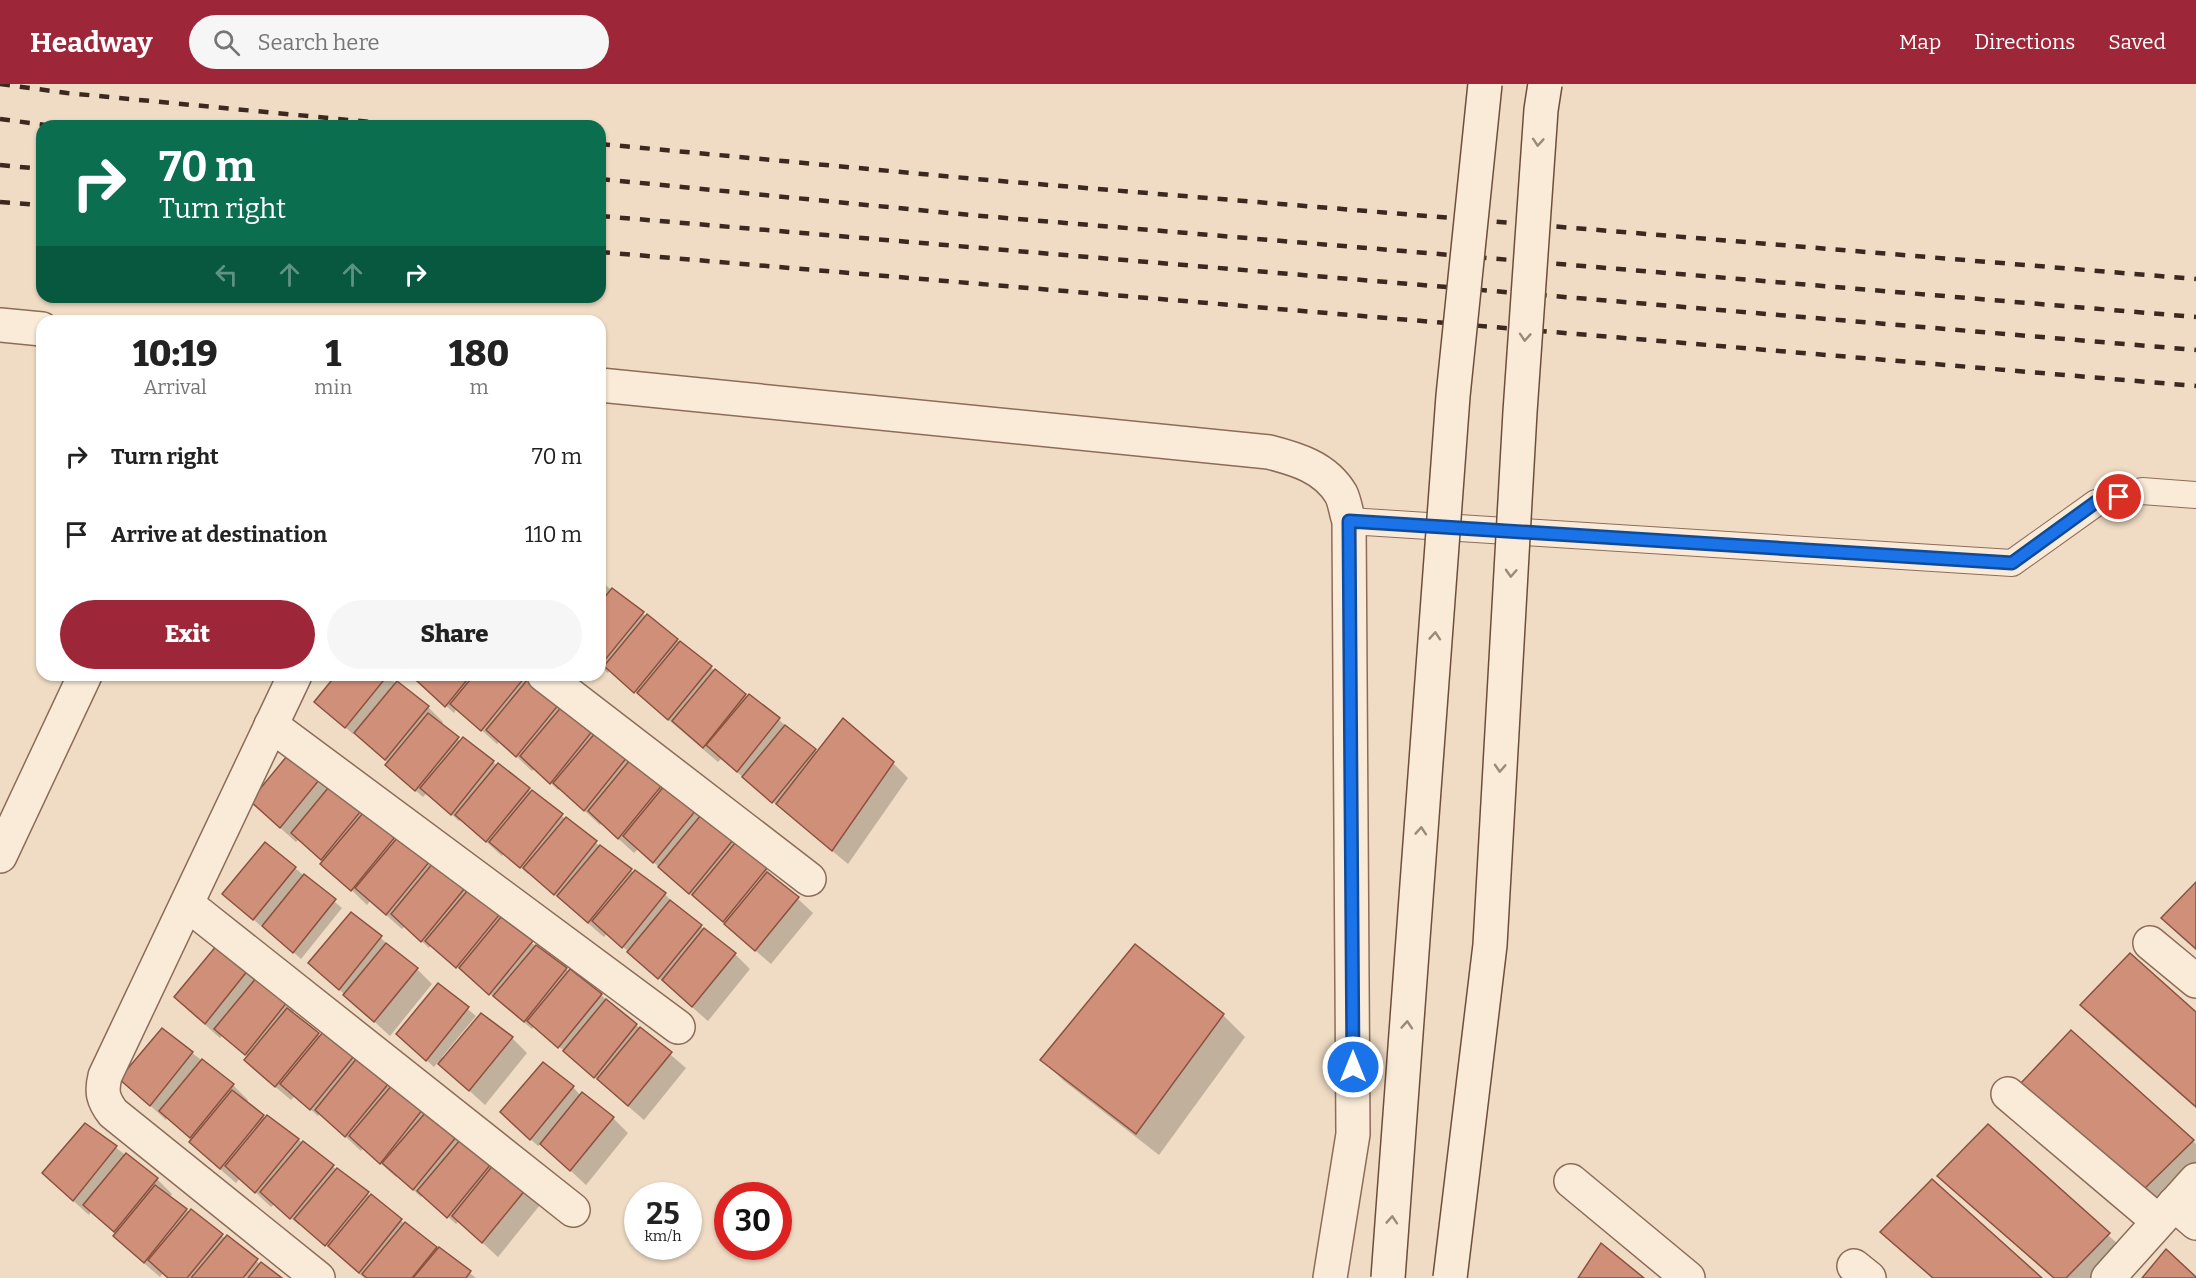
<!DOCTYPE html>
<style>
:root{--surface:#fff;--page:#f6f6f6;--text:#222;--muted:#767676;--accent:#9d2739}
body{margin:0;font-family:Bitter,serif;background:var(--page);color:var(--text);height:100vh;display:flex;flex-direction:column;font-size:22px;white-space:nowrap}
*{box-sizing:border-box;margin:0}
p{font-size:20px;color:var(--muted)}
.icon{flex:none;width:33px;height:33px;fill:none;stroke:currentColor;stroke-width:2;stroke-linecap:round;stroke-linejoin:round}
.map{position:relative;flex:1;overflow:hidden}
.sheet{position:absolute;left:36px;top:231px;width:570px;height:366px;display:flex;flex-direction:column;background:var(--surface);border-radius:18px;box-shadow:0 2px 4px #0004}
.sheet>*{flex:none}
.hud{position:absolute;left:36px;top:36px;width:570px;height:183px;border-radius:18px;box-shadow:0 2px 4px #0004;background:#0b6e4f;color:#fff;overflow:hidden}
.speed{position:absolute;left:624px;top:1098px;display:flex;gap:12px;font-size:30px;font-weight:700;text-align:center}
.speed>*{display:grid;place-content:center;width:78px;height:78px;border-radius:50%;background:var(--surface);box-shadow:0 2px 4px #0004;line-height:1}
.speed small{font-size:15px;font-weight:400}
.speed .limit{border:9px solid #d22;background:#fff;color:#111}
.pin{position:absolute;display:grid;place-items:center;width:51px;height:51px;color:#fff;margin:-26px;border:3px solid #fff;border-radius:50%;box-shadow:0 2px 6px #0007}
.me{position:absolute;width:66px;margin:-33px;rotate:0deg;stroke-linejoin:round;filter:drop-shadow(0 0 4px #0008)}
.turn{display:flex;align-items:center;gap:21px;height:126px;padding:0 24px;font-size:27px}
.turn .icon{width:78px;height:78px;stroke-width:2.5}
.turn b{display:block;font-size:42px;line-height:51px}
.lanes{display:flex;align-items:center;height:57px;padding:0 24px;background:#0003;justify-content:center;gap:30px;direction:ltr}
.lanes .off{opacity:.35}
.eta{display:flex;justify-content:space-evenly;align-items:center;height:102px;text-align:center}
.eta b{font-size:36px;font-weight:800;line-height:42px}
.action{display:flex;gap:12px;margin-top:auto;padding:12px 24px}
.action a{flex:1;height:69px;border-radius:36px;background:var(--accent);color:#fff;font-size:24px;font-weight:800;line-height:69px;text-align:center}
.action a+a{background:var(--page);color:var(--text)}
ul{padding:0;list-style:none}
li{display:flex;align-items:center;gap:18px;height:78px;padding:0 24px}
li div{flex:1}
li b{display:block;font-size:22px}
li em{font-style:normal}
header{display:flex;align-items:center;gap:36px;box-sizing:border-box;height:84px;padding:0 30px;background:var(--accent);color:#fff}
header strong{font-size:28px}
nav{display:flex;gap:33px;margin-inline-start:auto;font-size:21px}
.search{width:420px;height:54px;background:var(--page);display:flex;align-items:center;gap:15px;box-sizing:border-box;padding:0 21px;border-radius:33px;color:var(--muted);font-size:22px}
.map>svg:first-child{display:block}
</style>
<header>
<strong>Headway</strong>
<div class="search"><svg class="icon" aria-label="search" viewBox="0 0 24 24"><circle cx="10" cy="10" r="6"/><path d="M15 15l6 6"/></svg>Search here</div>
<nav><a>Map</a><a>Directions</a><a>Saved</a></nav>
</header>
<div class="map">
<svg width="2196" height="1194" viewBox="0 0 2196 1194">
<rect width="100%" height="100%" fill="#f0dcc4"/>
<!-- shadow -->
<g fill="#0003">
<path d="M 600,497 L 677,556 L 748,614 L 749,612 L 779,636 L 818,669 L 893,679 L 908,694 L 848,780 L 721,675 L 718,678 L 610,586 L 608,589 L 600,582 Z"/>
<path d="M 338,591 L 387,591 L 397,601 L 428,623 L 443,638 L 441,641 L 461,658 L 463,656 L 493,678 L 634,789 L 635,788 L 665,810 L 672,818 L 671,819 L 735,870 L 750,885 L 708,937 L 607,849 L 604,853 L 529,789 L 528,790 L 504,769 L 502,772 L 461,735 L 459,737 L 427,709 L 423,713 L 394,688 L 388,679 L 355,648 L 353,650 L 324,625 Z"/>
<path d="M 415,591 L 520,591 L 666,703 L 766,785 L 813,829 L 771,880 L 638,765 L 634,769 L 601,739 L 600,741 L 560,704 L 558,706 L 535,684 L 532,687 L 500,657 L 497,660 L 457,624 L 454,629 L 425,603 Z"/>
<path d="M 293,668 L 397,757 L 499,831 L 539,865 L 601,911 L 686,984 L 644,1036 L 534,941 L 532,945 L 431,861 L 429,864 L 405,842 L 402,845 L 370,817 L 367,821 L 299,755 L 296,758 L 267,732 Z"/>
<path d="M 295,784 L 342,824 L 301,875 L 262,840 L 261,842 L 232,817 Z"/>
<path d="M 2196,800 L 2196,866 L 2163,834 Z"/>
<path d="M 351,830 L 381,854 L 388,861 L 387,862 L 417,885 L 432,900 L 390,952 L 318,886 Z"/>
<path d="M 1135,862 L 1223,931 L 1245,953 L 1159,1071 L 1064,997 L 1042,976 Z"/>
<path d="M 217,863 L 295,926 L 292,929 L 321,953 L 358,976 L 493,1084 L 495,1082 L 540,1121 L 498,1173 L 459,1137 L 456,1140 L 423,1110 L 421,1113 L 397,1091 L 396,1093 L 363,1064 L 361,1067 L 320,1029 L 318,1032 L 295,1012 L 291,1016 L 261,991 L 248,973 L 223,951 L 220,954 L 191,928 Z"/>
<path d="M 439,901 L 476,932 L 442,973 L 444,975 L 512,954 L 527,969 L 485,1021 L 438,978 L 434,983 L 405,957 Z"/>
<path d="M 2082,921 L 2196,930 L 2196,1024 L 2103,943 Z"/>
<path d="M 163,946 L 233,1001 L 248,1016 L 246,1019 L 266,1035 L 267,1033 L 303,1059 L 438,1166 L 439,1165 L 476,1194 L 364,1194 L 300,1139 L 299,1141 L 274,1120 L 271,1123 L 240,1094 L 236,1099 L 206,1073 L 193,1056 L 168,1033 L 166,1036 L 121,995 Z"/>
<path d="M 2071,948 L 2196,1060 L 2196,1097 L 2166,1127 L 2023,999 Z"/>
<path d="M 573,1003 L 581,1012 L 613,1034 L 628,1049 L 586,1101 L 541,1059 L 538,1062 L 509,1035 Z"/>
<path d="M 86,1041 L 157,1095 L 172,1110 L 169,1113 L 279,1194 L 169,1194 L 163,1189 L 160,1193 L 130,1167 L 115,1152 L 116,1150 L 91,1127 L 89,1131 L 59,1104 Z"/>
<path d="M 1988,1042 L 2131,1172 L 2109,1194 L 2053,1194 L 1961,1113 L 1939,1092 Z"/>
<path d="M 1882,1148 L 2039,1194 L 1932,1194 Z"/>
</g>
<!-- building -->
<g fill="#d08f78" stroke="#8c513e" stroke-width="1.5">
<path d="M 612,504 L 644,528 L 600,582 L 600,519 Z"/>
<path d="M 647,530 L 678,555 L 634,609 L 604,582 Z"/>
<path d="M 680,557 L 712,582 L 668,636 L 637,609 Z"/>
<path d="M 715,585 L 746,610 L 703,664 L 672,637 Z"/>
<path d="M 336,591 L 388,591 L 345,644 L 314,618 Z"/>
<path d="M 419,591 L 471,591 L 445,623 L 416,596 Z"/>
<path d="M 474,591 L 525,593 L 481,647 L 450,620 Z"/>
<path d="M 528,595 L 560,619 L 516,673 L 486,646 Z"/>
<path d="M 397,597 L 429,622 L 385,676 L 354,649 Z"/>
<path d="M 749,610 L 780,634 L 737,688 L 706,661 Z"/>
<path d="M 563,621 L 594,645 L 550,700 L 520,672 Z"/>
<path d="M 428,629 L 459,653 L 415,707 L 385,681 Z"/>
<path d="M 843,634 L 894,678 L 832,767 L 776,720 Z"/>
<path d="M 785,641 L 816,665 L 772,719 L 742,693 Z"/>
<path d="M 596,648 L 628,672 L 584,727 L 553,699 Z"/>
<path d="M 463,653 L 494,677 L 451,731 L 420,704 Z"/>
<path d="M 292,666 L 324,690 L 280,744 L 250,717 Z"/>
<path d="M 630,676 L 663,700 L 618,755 L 588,727 Z"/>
<path d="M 498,679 L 530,704 L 486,758 L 455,731 Z"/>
<path d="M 333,698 L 365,722 L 321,776 L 291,749 Z"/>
<path d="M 665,701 L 697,725 L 653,779 L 623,752 Z"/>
<path d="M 532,706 L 563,730 L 520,784 L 489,758 Z"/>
<path d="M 363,729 L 395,753 L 351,807 L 320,780 Z"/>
<path d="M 701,731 L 733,756 L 689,810 L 658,783 Z"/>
<path d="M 566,733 L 597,757 L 554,811 L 523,784 Z"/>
<path d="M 398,753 L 430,777 L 386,831 L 355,804 Z"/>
<path d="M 265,758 L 296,783 L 253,836 L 222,810 Z"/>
<path d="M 735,759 L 767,784 L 723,838 L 692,811 Z"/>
<path d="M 600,761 L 632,785 L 588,839 L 557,812 Z"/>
<path d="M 433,779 L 465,804 L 421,858 L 391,830 Z"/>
<path d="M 635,786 L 666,809 L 622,864 L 592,837 Z"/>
<path d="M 767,788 L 799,813 L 755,867 L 724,840 Z"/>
<path d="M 304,790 L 336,815 L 293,869 L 262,842 Z"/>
<path d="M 2196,798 L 2196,865 L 2161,834 Z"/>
<path d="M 468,806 L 500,830 L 456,884 L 425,857 Z"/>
<path d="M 670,816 L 702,841 L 658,895 L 627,868 Z"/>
<path d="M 351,828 L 382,852 L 339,906 L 308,879 Z"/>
<path d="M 501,833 L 533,857 L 489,911 L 459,884 Z"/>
<path d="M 704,844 L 736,869 L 692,923 L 662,896 Z"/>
<path d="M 386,859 L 418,884 L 374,938 L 343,911 Z"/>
<path d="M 1135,860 L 1224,930 L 1136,1050 L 1040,976 Z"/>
<path d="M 217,861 L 248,886 L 205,940 L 174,913 Z"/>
<path d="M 536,861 L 567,884 L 524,938 L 493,912 Z"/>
<path d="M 2130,869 L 2196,928 L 2196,1023 L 2080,921 Z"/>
<path d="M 570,885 L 602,910 L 558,964 L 527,937 Z"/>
<path d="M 257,893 L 288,917 L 245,971 L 214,945 Z"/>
<path d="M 438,899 L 469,923 L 426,977 L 396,950 Z"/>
<path d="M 606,915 L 637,940 L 594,994 L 563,967 Z"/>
<path d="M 287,924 L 319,949 L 275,1003 L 244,976 Z"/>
<path d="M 481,929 L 513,953 L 469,1007 L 438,980 Z"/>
<path d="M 640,943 L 672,968 L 628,1022 L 597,995 Z"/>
<path d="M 162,944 L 193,968 L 150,1022 L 119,995 Z"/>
<path d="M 2071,946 L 2194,1056 L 2143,1106 L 2021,999 Z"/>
<path d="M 323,948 L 354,972 L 310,1026 L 280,1000 Z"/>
<path d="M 357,974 L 389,999 L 345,1053 L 315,1026 Z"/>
<path d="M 202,975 L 234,1000 L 190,1054 L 159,1027 Z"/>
<path d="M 543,978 L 574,1002 L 530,1056 L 500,1028 Z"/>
<path d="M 392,1001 L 423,1025 L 380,1080 L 349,1052 Z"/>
<path d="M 232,1006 L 264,1031 L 220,1085 L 189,1058 Z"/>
<path d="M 582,1008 L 614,1033 L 570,1087 L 540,1060 Z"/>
<path d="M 426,1028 L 457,1052 L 413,1106 L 382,1079 Z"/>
<path d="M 267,1031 L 299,1055 L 255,1109 L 225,1082 Z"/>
<path d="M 85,1039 L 117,1062 L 73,1117 L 42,1089 Z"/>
<path d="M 1988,1040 L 2110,1149 L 2066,1194 L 2054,1194 L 1937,1092 Z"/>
<path d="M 460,1056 L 491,1080 L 447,1134 L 417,1107 Z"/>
<path d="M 303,1057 L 334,1081 L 290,1135 L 260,1108 Z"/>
<path d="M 126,1069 L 158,1094 L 114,1148 L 83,1121 Z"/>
<path d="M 494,1080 L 526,1105 L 482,1159 L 452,1132 Z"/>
<path d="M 337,1084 L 369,1108 L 325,1162 L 294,1135 Z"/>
<path d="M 1932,1095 L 2042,1194 L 1933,1194 L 1880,1148 Z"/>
<path d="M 155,1101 L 187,1125 L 144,1179 L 113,1152 Z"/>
<path d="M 371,1110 L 402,1135 L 359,1189 L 328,1162 Z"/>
<path d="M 191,1125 L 223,1150 L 187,1194 L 168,1194 L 148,1176 Z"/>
<path d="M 405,1138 L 437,1163 L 412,1194 L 367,1194 L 362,1190 Z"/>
<path d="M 227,1151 L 258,1175 L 243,1194 L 191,1194 Z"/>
<path d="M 1601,1159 L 1644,1194 L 1578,1194 Z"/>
<path d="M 439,1163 L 471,1187 L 466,1194 L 413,1194 Z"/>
<path d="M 2166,1165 L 2196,1193 L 2196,1194 L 2142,1194 Z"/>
<path d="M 261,1178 L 282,1194 L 248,1194 Z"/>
</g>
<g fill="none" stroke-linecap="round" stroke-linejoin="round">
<defs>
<path id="lane" d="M 1349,437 L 2012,479 L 2096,419 L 2142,407 L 2196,411"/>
<g id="street">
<path d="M 0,241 L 42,245"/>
<path d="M 600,301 L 1269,368 C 1296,375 1325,383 1341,410 C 1345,418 1346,429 1349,437 L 1353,1050 L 1330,1194"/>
<path d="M 295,591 L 105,992 C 101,1008 103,1016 113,1029 L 318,1194"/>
<path d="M 544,591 L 809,795"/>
<path d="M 271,641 L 678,943"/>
<path d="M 0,772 L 85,591"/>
<path d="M 187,820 L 573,1126"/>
<path d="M 2150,859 L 2196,897"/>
<path d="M 2008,1010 L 2158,1137"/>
<path d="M 1571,1097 L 1688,1194"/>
<path d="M 2174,1120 L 2196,1139"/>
<path d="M 1854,1182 L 1869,1194"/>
<path d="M 2108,1194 L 2196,1096"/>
</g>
</defs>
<!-- lane casing -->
<use href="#lane" stroke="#8c6c59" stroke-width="28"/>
<!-- street casing -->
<use href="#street" stroke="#8c6c59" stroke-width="36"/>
<!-- lane -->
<use href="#lane" stroke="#faebd8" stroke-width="26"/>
<!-- street -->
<use href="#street" stroke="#faebd8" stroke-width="33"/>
<!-- rail -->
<g stroke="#3b281e" stroke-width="4.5" stroke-dasharray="10 10" stroke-linecap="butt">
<path d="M 0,0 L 67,9 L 412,42"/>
<path d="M 0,35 L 53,42"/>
<path d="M 600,60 L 976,95 L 2196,195"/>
<path d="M 0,81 L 42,85"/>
<path d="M 600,95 L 970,131 L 2196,233"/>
<path d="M 0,118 L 42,121"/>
<path d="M 600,132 L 2196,266"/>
<path d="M 600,168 L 2196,302"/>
</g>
<defs>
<g id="secondary-bridge">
<path d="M 1388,1194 L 1453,312 L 1485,0"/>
<path d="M 1450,1194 L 1490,861 L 1520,328 L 1541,26 L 1545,0"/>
</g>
</defs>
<!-- secondary-bridge casing -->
<use href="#secondary-bridge" stroke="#6d4e3c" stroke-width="36" stroke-linecap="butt"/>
<!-- secondary-bridge -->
<use href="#secondary-bridge" stroke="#faebd8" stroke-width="33"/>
</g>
<!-- one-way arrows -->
<defs><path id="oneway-chevron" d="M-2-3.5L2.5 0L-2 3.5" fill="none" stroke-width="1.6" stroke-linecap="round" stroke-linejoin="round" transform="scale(1.5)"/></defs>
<g stroke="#9a8a7b">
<use href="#oneway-chevron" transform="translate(1538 58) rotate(94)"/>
<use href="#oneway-chevron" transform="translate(1525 253) rotate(94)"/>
<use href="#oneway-chevron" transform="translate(1511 489) rotate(93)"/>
<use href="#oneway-chevron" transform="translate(1435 552) rotate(-86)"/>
<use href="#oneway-chevron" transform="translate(1500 684) rotate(93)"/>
<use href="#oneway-chevron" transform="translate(1421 747) rotate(-86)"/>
<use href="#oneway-chevron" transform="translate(1407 941) rotate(-86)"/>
<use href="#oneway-chevron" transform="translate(1392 1136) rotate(-86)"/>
</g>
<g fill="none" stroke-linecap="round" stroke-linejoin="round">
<defs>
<path id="route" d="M 1353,983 L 1349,437 L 2012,479 L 2096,418 L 2119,413"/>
</defs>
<!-- route casing -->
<use href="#route" stroke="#114b97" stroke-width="15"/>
<!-- route -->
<use href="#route" stroke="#1a73e8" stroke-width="10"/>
</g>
</svg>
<div class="speed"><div>25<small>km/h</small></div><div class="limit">30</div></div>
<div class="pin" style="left:2119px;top:413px;background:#d93025"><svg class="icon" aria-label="arrive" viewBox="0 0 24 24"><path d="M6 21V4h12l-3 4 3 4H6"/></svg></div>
<svg class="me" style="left:1353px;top:983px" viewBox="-20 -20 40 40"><circle r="17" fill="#1a73e8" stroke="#fff" stroke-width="3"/><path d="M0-11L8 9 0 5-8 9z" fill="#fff"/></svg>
<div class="hud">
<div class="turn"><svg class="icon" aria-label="right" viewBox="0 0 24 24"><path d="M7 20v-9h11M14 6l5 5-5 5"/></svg><div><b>70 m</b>Turn right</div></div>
<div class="lanes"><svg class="icon off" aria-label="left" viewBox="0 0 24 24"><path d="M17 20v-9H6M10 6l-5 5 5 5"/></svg><svg class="icon off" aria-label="ahead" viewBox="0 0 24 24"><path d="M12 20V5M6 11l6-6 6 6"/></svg><svg class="icon off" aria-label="ahead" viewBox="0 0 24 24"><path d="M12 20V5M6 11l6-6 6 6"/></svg><svg class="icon" aria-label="right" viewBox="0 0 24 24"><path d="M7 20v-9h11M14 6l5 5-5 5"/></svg></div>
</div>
<section class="sheet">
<div class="eta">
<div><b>10:19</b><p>Arrival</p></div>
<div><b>1</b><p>min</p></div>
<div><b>180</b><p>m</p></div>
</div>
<ul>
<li><svg class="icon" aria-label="right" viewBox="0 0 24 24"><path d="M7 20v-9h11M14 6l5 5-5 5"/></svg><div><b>Turn right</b></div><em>70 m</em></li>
<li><svg class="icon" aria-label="arrive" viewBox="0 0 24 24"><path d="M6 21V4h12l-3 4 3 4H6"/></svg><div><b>Arrive at destination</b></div><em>110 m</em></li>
</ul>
<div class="action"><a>Exit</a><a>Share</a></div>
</section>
</div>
